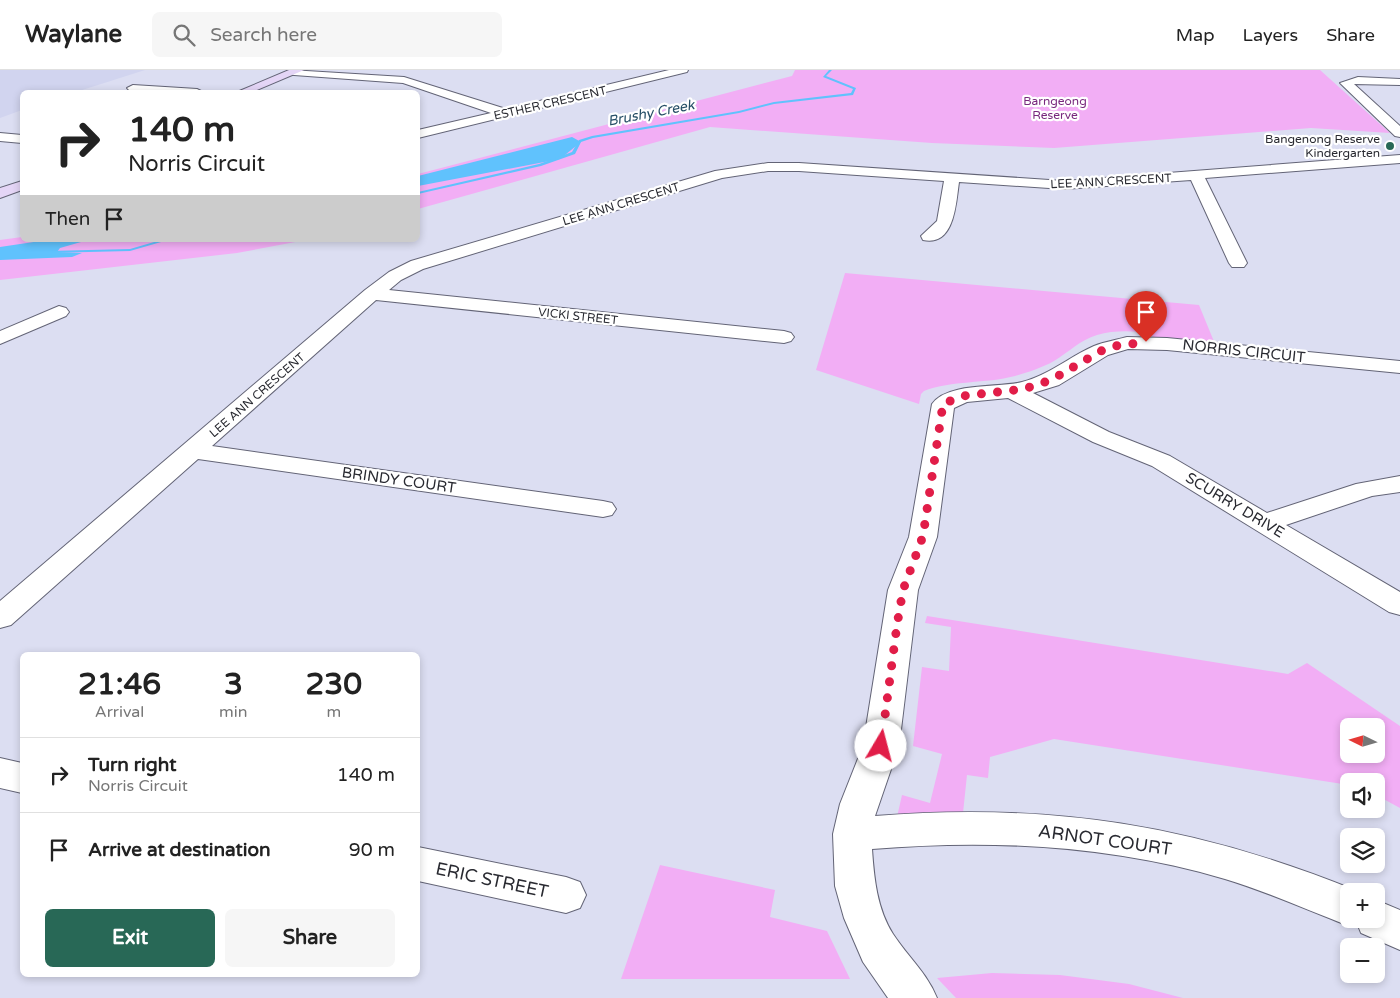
<!DOCTYPE html>
<meta charset="utf-8">
<style>
:root{--surface:#fff;--page:#f6f6f6;--text:#222;--muted:#767676;--line:#e0e0e0;--accent:#286856}
body{margin:0;font-family:"Varela Round",sans-serif;background:var(--page);color:var(--text);height:100vh;display:flex;flex-direction:column;font-size:19px;white-space:nowrap}
*{box-sizing:border-box;margin:0}
p{font-size:16px;color:var(--muted)}
.icon{flex:none;width:28px;height:28px;fill:none;stroke:currentColor;stroke-width:2;stroke-linecap:round;stroke-linejoin:round}
.map{position:relative;flex:1;overflow:hidden}
.panel{position:absolute;left:20px;top:582px;width:400px;height:325px;display:flex;flex-direction:column;background:var(--surface);border-radius:8px;box-shadow:0 2px 8px #0003}
.panel>*{flex:none}
.hud{position:absolute;left:20px;top:20px;width:400px;height:152px;border-radius:8px;box-shadow:0 2px 8px #0003;background:#fff;color:var(--text);overflow:hidden}
.needle{width:32px;rotate:275deg}
.fabs{position:absolute;left:1340px;top:648px;display:grid;gap:10px}
.fabs a{display:grid;place-items:center;width:45px;height:45px;border-radius:8px;background:var(--surface);box-shadow:0 2px 8px #0003;font-size:25px}
.pin{position:absolute;display:grid;place-items:center;width:42px;height:42px;color:#fff;margin:-51px -21px;border-radius:50% 50% 50% 0;rotate:-45deg;box-shadow:0 0 5px #0007}
.pin .icon{rotate:45deg}
.me{position:absolute;width:55px;margin:-28px;rotate:8deg;stroke-linejoin:round;filter:drop-shadow(0 0 4px #0008)}
.turn{display:flex;align-items:center;gap:18px;height:105px;padding:0 25px;font-size:22px}
.turn .icon{width:65px;height:65px;stroke-width:2.5}
.turn b{display:block;font-size:35px;line-height:42px}
.then{display:flex;align-items:center;height:48px;padding:0 25px;background:#0003;gap:10px;font-size:19px}
.eta{display:flex;justify-content:space-evenly;align-items:center;height:85px;text-align:center}
.eta b{font-size:30px;font-weight:700;line-height:35px}
.primary-button{display:flex;gap:10px;margin-top:auto;padding:10px 25px}
.primary-button a{flex:1;height:58px;border-radius:8px;background:var(--accent);color:#fff;font-size:20px;font-weight:700;line-height:58px;text-align:center}
.primary-button a+a{background:var(--page);color:var(--text)}
ul{padding:0;list-style:none}
li{display:flex;align-items:center;gap:15px;height:75px;padding:0 25px;border-top:1px solid var(--line)}
li div{flex:1}
li b{display:block;font-size:19px}
li em{font-style:normal}
header{display:flex;align-items:center;gap:30px;box-sizing:border-box;height:70px;padding:0 25px;background:var(--surface);border-bottom:1px solid var(--line)}
header strong{font-size:24px}
nav{display:flex;gap:28px;margin-inline-start:auto;font-size:18px}
.search{width:350px;height:45px;background:var(--page);display:flex;align-items:center;gap:12px;box-sizing:border-box;padding:0 18px;border-radius:8px;color:var(--muted);font-size:19px}
.map>svg:first-child{display:block}
</style>
<header>
<strong>Waylane</strong>
<div class="search"><svg class="icon" aria-label="search" viewBox="0 0 24 24"><circle cx="10" cy="10" r="6"/><path d="M15 15l6 6"/></svg>Search here</div>
<nav><a>Map</a><a>Layers</a><a>Share</a></nav>
</header>
<div class="map">
<svg width="1400" height="928" viewBox="0 0 1400 928">
<rect width="100%" height="100%" fill="#dcdef2"/>
<!-- built -->
<path fill="#d1d4ef" d="M 0,0 L 145,0 L 76,22 L 22,22 L 22,40 L 0,48 Z"/>
<!-- green -->
<g fill="#f2aef5" fill-rule="evenodd">
<path d="M 795,0 L 1320,0 L 1390,63 L 1311,58 L 1054,78 L 932,73 L 710,57 L 418,139 L 418,104 L 792,6 Z"/>
<path d="M 22,167 L 22,170 L 306,170 L 237,183 L 0,210 L 0,170 Z"/>
<path d="M 845,203 L 1199,235 L 1215,274 L 1153,268 L 1151,263 C 1133,261 1114,260 1097,265 C 1080,270 1069,282 1054,291 C 1042,298 1028,302 1015,306 C 985,314 952,310 924,321 L 921,324 L 919,334 L 816,300 Z"/>
<path d="M 927,546 L 1288,604 L 1307,593 L 1400,656 L 1400,738 L 1376,725 L 1376,711 L 1349,711 L 1349,715 L 1054,669 L 990,687 L 988,708 L 967,705 L 963,743 L 897,747 L 902,725 L 930,733 L 942,684 L 913,676 L 922,597 L 949,601 L 951,557 L 925,553 ZM 1349,656 L 1376,656 L 1376,684 L 1349,684 Z"/>
<path d="M 660,795 L 775,820 L 770,847 L 827,861 L 850,909 L 621,909 Z"/>
<path d="M 992,903 L 1060,905 L 1129,914 L 1183,928 L 956,928 L 937,908 Z"/>
</g>
<!-- water -->
<g fill="#60c2fd">
<path d="M 572,67 L 581,72 L 560,89 L 418,116 L 418,106 Z"/>
<path d="M 47,170 L 88,170 L 60,178 L 57,182 L 82,183 L 72,187 L 0,190 L 0,177 Z"/>
</g>
<g fill="none" stroke-linecap="round" stroke-linejoin="round">
<!-- stream -->
<g fill="#60c2fd" fill-rule="evenodd">
<path d="M 829,0 L 832,0 L 826,6 L 856,18 L 853,25 L 774,34 L 739,43 L 593,68 L 581,72 L 575,84 L 541,96 L 418,124 L 418,122 L 539,94 L 572,82 L 579,70 L 592,66 L 739,41 L 774,32 L 851,23 L 853,19 L 823,7 Z"/>
<path d="M 161,170 L 168,170 L 130,181 L 47,183 L 45,182 L 47,181 L 130,179 Z"/>
</g>
<defs>
<g id="minor">
<path d="M 290,0 L 404,7 L 506,39 L 669,0 L 688,0 L 687,2 L 418,68 L 418,60 L 491,43 L 403,13 L 294,5 L 290,4 Z"/>
<path d="M 1358,7 L 1400,9 L 1400,15 L 1354,14 L 1400,56 L 1400,67 L 1395,66 L 1340,13 Z"/>
<path d="M 133,15 L 197,19 L 203,22 L 129,20 L 127,18 Z"/>
<path d="M 0,63 L 22,65 L 22,73 L 0,71 Z"/>
<path d="M 1400,85 L 1400,93 L 1205,108 L 1247,193 L 1244,197 L 1232,197 L 1229,193 L 1191,110 L 1064,119 L 959,112 C 956,132 955,177 923,170 L 921,166 L 937,151 L 944,111 L 799,101 L 768,101 L 722,108 L 423,199 L 401,210 L 389,220 L 784,261 L 791,263 L 794,267 L 791,271 L 784,273 L 376,230 L 212,376 L 603,431 L 612,433 L 616,439 L 612,445 L 603,447 L 198,389 L 11,555 L 0,558 L 0,531 L 365,220 L 389,202 L 411,191 L 715,101 L 768,93 L 799,93 L 1064,111 Z"/>
<path d="M 59,236 L 66,238 L 69,242 L 66,246 L 0,274 L 0,261 Z"/>
<path d="M 1127,267 L 1167,268 L 1400,291 L 1400,303 L 1167,280 L 1128,279 L 1108,285 L 1059,315 L 1033,323 L 1109,362 L 1170,386 L 1267,443 L 1356,414 L 1400,406 L 1400,422 L 1372,426 L 1286,455 L 1400,522 L 1400,545 L 1389,542 L 1152,396 L 1093,372 L 1008,328 L 967,332 L 954,338 L 937,467 L 918,520 L 899,676 L 875,746 C 1050,732 1195,755 1357,821 L 1349,821 L 1349,849 L 1376,849 L 1376,830 L 1400,840 L 1400,880 L 1361,863 L 1357,853 L 1349,856 C 1307,840 1268,822 1225,809 C 1110,775 991,769 872,779 C 874,808 877,839 893,864 C 908,887 927,903 937,928 L 888,928 L 863,892 L 844,848 L 835,816 L 833,764 L 840,734 L 863,676 L 888,520 L 909,467 L 932,334 C 947,312 999,318 1022,312 C 1049,305 1069,287 1094,276 C 1104,272 1116,270 1127,267 Z"/>
<path d="M 0,688 L 22,693 L 22,723 L 0,718 Z"/>
<path d="M 418,777 L 566,807 L 580,812 L 586,825 L 580,838 L 566,843 L 418,811 Z"/>
</g>
<g id="secondary">
<path d="M 289,0 L 304,0 L 252,22 L 237,22 Z"/>
<path d="M 22,111 L 22,120 L 0,128 L 0,118 Z"/>
</g>
</defs>
<!-- minor casing -->
<use href="#minor" stroke="#636476" stroke-width="2"/>
<!-- secondary casing -->
<use href="#secondary" stroke="#636476" stroke-width="2"/>
<!-- minor -->
<use href="#minor" fill="#fff" fill-rule="evenodd"/>
<!-- secondary -->
<use href="#secondary" fill="#e4d5f6" fill-rule="evenodd"/>
</g>
<g fill="none" stroke-linecap="round" stroke-linejoin="round">
<!-- route -->
<path stroke="#e11d48" stroke-width="9" stroke-dasharray="0 16.2" d="M 881,676 L 897,555 L 903,520 L 923,466 L 943,334 L 962,326 L 1024,319 L 1051,310 L 1101,281 L 1115,276 L 1146,272"/>
</g>
<!-- markers -->
<circle fill="#286856" stroke="#fff" stroke-width="2" cx="1390" cy="76" r="5"/>
<g text-anchor="middle" dominant-baseline="central" stroke-width="4.5" stroke-linejoin="round" paint-order="stroke">
<!-- far-park labels -->
<g font-size="12" fill="#78287d" stroke="#fff">
<text x="1055" y="31">Barngeong<tspan x="1055" dy="14">Reserve</tspan></text>
</g>
<!-- far-street labels -->
<g font-size="12" fill="#292a31" stroke="#fff">
<text transform="translate(550 33) rotate(-13)">ESTHER CRESCENT</text>
<text transform="translate(1111 111) rotate(-3)">LEE ANN CRESCENT</text>
<text transform="translate(621 134) rotate(-17)">LEE ANN CRESCENT</text>
<text transform="translate(578 246) rotate(6)">VICKI STREET</text>
<text transform="translate(257 325) rotate(-41)">LEE ANN CRESCENT</text>
</g>
<!-- far-poi labels -->
<g font-size="12" fill="#292a31" stroke="#fff" text-anchor="end">
<text x="1380" y="69">Bangenong Reserve<tspan x="1380" dy="14">Kindergarten</tspan></text>
</g>
<!-- far-water labels -->
<g font-size="14" font-style="italic" fill="#244d65" stroke="#fff">
<text transform="translate(651 43) rotate(-11)">Brushy Creek</text>
</g>
<!-- street labels -->
<g font-size="15" fill="#292a31" stroke="#fff">
<text transform="translate(1244 281) rotate(6)">NORRIS CIRCUIT</text>
<text transform="translate(399 410) rotate(8)">BRINDY COURT</text>
<text transform="translate(1235 435) rotate(31)">SCURRY DRIVE</text>
</g>
<!-- near-street labels -->
<g font-size="18" fill="#292a31" stroke="#fff">
<text transform="translate(1105 770) rotate(8)">ARNOT COURT</text>
<text transform="translate(492 810) rotate(12)">ERIC STREET</text>
</g>
</g>
</svg>
<div class="fabs">
<a><svg class="needle" viewBox="-14 -14 28 28"><path d="M0-13l5 13h-10z" fill="#e53935"/><path d="M0 13l5-13h-10z" fill="#767676"/></svg></a>
<a><svg class="icon" aria-label="sound" viewBox="0 0 24 24"><path d="M4 9h4l5-4v14l-5-4H4zM17 9q2 3 0 6"/></svg></a>
<a><svg class="icon" aria-label="layers" viewBox="0 0 24 24"><path d="M12 4l9 5-9 5-9-5zM3 14l9 5 9-5"/></svg></a>
<a>+</a>
<a>−</a>
</div>
<div class="pin" style="left:1146px;top:272px;background:#d93025"><svg class="icon" aria-label="arrive" viewBox="0 0 24 24"><path d="M6 21V4h12l-3 4 3 4H6"/></svg></div>
<svg class="me" style="left:881px;top:676px" viewBox="-20 -20 40 40"><circle r="19" fill="#fff"/><path d="M0-13L10 11 0 6-10 11z" fill="#e11d48"/></svg>
<div class="hud">
<div class="turn"><svg class="icon" aria-label="right" viewBox="0 0 24 24"><path d="M7 20v-9h11M14 6l5 5-5 5"/></svg><div><b>140 m</b>Norris Circuit</div></div>
<div class="then">Then<svg class="icon" aria-label="arrive" viewBox="0 0 24 24"><path d="M6 21V4h12l-3 4 3 4H6"/></svg></div>
</div>
<section class="panel">
<div class="eta">
<div><b>21:46</b><p>Arrival</p></div>
<div><b>3</b><p>min</p></div>
<div><b>230</b><p>m</p></div>
</div>
<ul>
<li><svg class="icon" aria-label="right" viewBox="0 0 24 24"><path d="M7 20v-9h11M14 6l5 5-5 5"/></svg><div><b>Turn right</b><p>Norris Circuit</p></div><em>140 m</em></li>
<li><svg class="icon" aria-label="arrive" viewBox="0 0 24 24"><path d="M6 21V4h12l-3 4 3 4H6"/></svg><div><b>Arrive at destination</b></div><em>90 m</em></li>
</ul>
<div class="primary-button"><a>Exit</a><a>Share</a></div>
</section>
</div>
